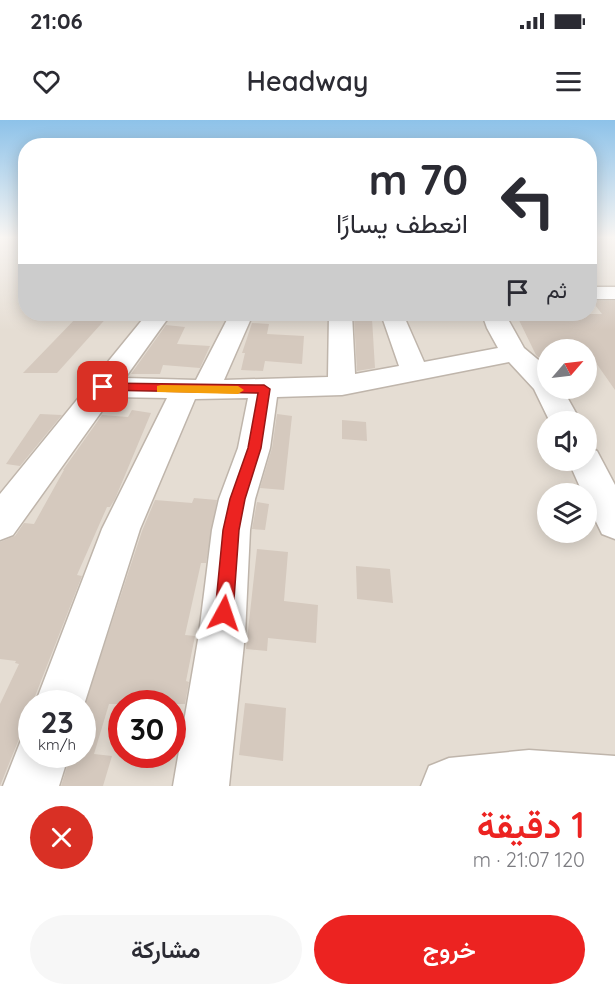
<!DOCTYPE html>
<html lang="ar">
<meta charset="utf-8">
<style>
:root{--surface:#fff;--page:#f7f7f7;--text:#2b2b33;--muted:#7c7c81;--accent:#ec2321}
body{margin:0;font-family:Quicksand,Vazirmatn,sans-serif;background:var(--page);color:var(--text);direction:rtl;height:100vh;display:flex;flex-direction:column;font-size:22px;white-space:nowrap}
*{box-sizing:border-box;margin:0}
p{font-size:20px;color:var(--muted)}
.icon{flex:none;width:33px;height:33px;fill:none;stroke:currentColor;stroke-width:2;stroke-linecap:round;stroke-linejoin:round}
.map{position:relative;height:666px;overflow:hidden;direction:ltr}
.details{display:flex;flex-direction:column;background:var(--surface);flex:1}
.details>*{flex:none}
.top-card{position:absolute;left:18px;top:18px;width:579px;height:183px;border-radius:24px;box-shadow:0 3px 15px #0003;direction:rtl;background:#fff;color:var(--text);overflow:hidden}
.needle{width:39px;rotate:62deg}
.controls{position:absolute;left:537px;top:219px;display:grid;gap:12px}
.controls a{display:grid;place-items:center;width:60px;height:60px;border-radius:50%;background:var(--surface);box-shadow:0 3px 15px #0003;font-size:30px}
.speed{position:absolute;left:18px;top:570px;display:flex;gap:12px;font-size:30px;font-weight:700;text-align:center}
.speed>*{display:grid;place-content:center;width:78px;height:78px;border-radius:50%;background:var(--surface);box-shadow:0 3px 15px #0003;line-height:1}
.speed small{font-size:15px;font-weight:400}
.speed .limit{border:9px solid #d22;background:#fff;color:#111}
.pin{position:absolute;display:grid;place-items:center;width:51px;height:51px;color:#fff;margin:-26px;border-radius:12px;box-shadow:0 3px 9px #0006}
.me{position:absolute;width:66px;margin:-33px;rotate:5deg;stroke-linejoin:round;filter:drop-shadow(0 0 4px #0008)}
.turn{display:flex;align-items:center;gap:21px;height:126px;padding:0 30px;font-size:27px}
.turn .icon{width:78px;height:78px;stroke-width:2.5}
.turn b{display:block;font-size:42px;line-height:51px}
.then{display:flex;align-items:center;height:57px;padding:0 30px;background:#0003;gap:12px;font-size:22px}
.round{display:grid;place-items:center;flex:none;width:63px;height:63px;border-radius:32px;background:var(--page)}
.headline{display:flex;align-items:center;justify-content:space-between;height:102px;padding:0 30px}
h1{font-size:36px;font-weight:600;line-height:45px;color:var(--accent)}
.primary-button{display:flex;gap:12px;margin-top:auto;padding:12px 30px}
.primary-button a{flex:1;height:69px;border-radius:36px;background:var(--accent);color:#fff;font-size:24px;font-weight:600;line-height:69px;text-align:center}
.primary-button a+a{background:var(--page);color:var(--text)}
.status{display:flex;justify-content:space-between;align-items:center;height:42px;padding:0 30px;background:var(--surface);direction:ltr}
.status svg{height:16px;fill:currentColor}
header{display:flex;justify-content:space-between;align-items:center;height:78px;padding:0 30px;background:var(--surface);font-size:27px;font-weight:600}
.map>svg:first-child{display:block}
</style>
<div class="status"><b>21:06</b><svg viewBox="0 0 49 12"><path d="M0 12V9h3v3zM5 12V6h3v6zM10 12V3h3v9zM15 12V0h3v12zM26 1h20v11H26zM47 4h2v5h-2z"/></svg></div>
<header><svg class="icon" aria-label="menu" viewBox="0 0 24 24"><path d="M4 6h16M4 12h16M4 18h16"/></svg>Headway<svg class="icon" aria-label="heart" viewBox="0 0 24 24"><path d="M12 20l-8-8c-3-5 5-10 8-4 3-6 11-1 8 4z"/></svg></header>
<div class="map">
<svg width="615" height="666" viewBox="0 0 615 666">
<rect width="100%" height="100%" fill="#f1ece5"/>
<!-- residential -->
<path fill="#e5ddd3" fill-rule="evenodd" d="M 0,117 L 25,117 L 26,194 L 590,194 L 590,117 L 615,117 L 615,666 L 0,666 ZM 548,230 L 586,230 L 586,268 L 548,268 ZM 548,302 L 586,302 L 586,340 L 548,340 ZM 548,374 L 586,374 L 586,412 L 548,412 ZM 32,584 L 82,584 L 82,634 L 32,634 ZM 122,584 L 172,584 L 172,634 L 122,634 Z"/>
<!-- building -->
<g fill="#d5c9be">
<path d="M 592,181 L 615,181 L 615,270 L 587,230 L 548,230 L 548,245 L 536,235 L 516,194 L 602,194 Z"/>
<path d="M 80,194 L 110,194 L 57,253 L 23,253 Z"/>
<path d="M 354,198 L 372,199 L 375,248 L 357,251 Z"/>
<path d="M 252,203 L 269,204 L 267,214 L 304,216 L 302,244 L 265,241 L 263,251 L 241,250 L 245,233 L 242,233 Z"/>
<path d="M 166,205 L 185,207 L 177,224 L 210,226 L 200,248 L 163,245 L 160,254 L 131,254 Z"/>
<path d="M 132,290 L 151,293 L 115,379 L 110,387 L 107,387 L 77,455 L 82,456 L 32,584 L 32,607 L 21,614 L 0,666 L 0,584 L 19,544 L 15,543 L 16,541 L 0,539 L 0,422 L 15,416 L 24,403 L 34,404 L 64,350 L 63,350 L 102,295 L 128,297 Z"/>
<path d="M 40,294 L 62,295 L 20,346 L 6,344 Z"/>
<path d="M 277,294 L 292,296 L 284,370 L 260,368 L 272,328 Z"/>
<path d="M 342,300 L 366,302 L 367,321 L 342,319 Z"/>
<path d="M 194,378 L 217,380 L 206,443 L 201,443 L 185,515 L 195,516 L 186,561 L 189,562 L 185,584 L 109,584 L 94,634 L 112,636 L 103,666 L 61,666 L 71,634 L 82,634 L 82,593 L 142,411 L 155,380 L 192,383 Z"/>
<path d="M 257,382 L 269,384 L 265,410 L 252,409 Z"/>
<path d="M 257,429 L 288,432 L 284,481 L 318,485 L 316,523 L 268,518 L 267,531 L 246,529 Z"/>
<path d="M 356,446 L 390,449 L 393,483 L 357,479 Z"/>
<path d="M 245,583 L 286,588 L 283,641 L 239,635 Z"/>
</g>
<g fill="none" stroke-linecap="round" stroke-linejoin="round">
<defs>
<g id="minor">
<rect x="590" y="167" width="25" height="12"/>
<path d="M 147,194 L 171,194 L 125,258 L 196,260 L 230,194 L 253,194 L 224,260 L 328,257 L 329,194 L 352,194 L 355,254 L 399,246 L 381,194 L 403,194 L 424,242 L 498,228 L 487,208 L 482,194 L 505,194 L 524,228 L 548,248 L 548,268 L 562,268 L 581,302 L 550,302 L 534,269 L 509,242 L 342,275 L 277,277 L 270,328 L 255,379 L 250,410 L 245,514 L 229,666 L 173,666 L 199,514 L 212,410 L 219,379 L 238,328 L 248,278 L 195,279 L 140,409 L 82,591 L 82,584 L 35,584 L 102,409 L 167,278 L 112,277 L 13,415 L 0,420 L 0,374 Z"/>
<path d="M 586,327 L 597,331 L 615,365 L 615,419 L 602,414 L 586,381 L 586,374 L 583,374 L 568,340 L 586,340 Z"/>
<path d="M 32,611 L 32,634 L 69,634 L 59,666 L 3,666 L 23,615 Z"/>
<path d="M 529,630 L 615,636 L 615,666 L 421,666 L 429,646 L 449,638 Z"/>
</g>
</defs>
<!-- minor casing -->
<use href="#minor" stroke="#bfb5ab" stroke-width="3"/>
<!-- minor -->
<use href="#minor" fill="#fff" fill-rule="evenodd"/>
</g>
<!-- sky -->
<linearGradient id="sky" x2="0" y2="1"><stop stop-color="#8dc2e9"/><stop offset="0.56" stop-color="#f9f6f3"/><stop offset="1" stop-color="#f9f6f3" stop-opacity="0"/></linearGradient>
<rect width="615" height="210" fill="url(#sky)"/>
<!-- route -->
<path fill="#ec2321" stroke="#991715" stroke-width="1.5" d="M 103,263 L 264,265 L 270,269 L 261,328 L 245,379 L 239,410 L 233,493 L 230,500 L 224,502 L 217,500 L 215,493 L 223,410 L 230,379 L 248,328 L 258,273 L 99,270 L 97,267 Z"/>
<!-- slow -->
<path fill="#f59e0b" d="M 161,265 L 238,266 L 244,270 L 238,274 L 157,272 L 157,266 Z"/>
</svg>
<div class="controls">
<a><svg class="needle" viewBox="-14 -14 28 28"><path d="M0-13l5 13h-10z" fill="#e53935"/><path d="M0 13l5-13h-10z" fill="#7c7c81"/></svg></a>
<a><svg class="icon" aria-label="sound" viewBox="0 0 24 24"><path d="M4 9h4l5-4v14l-5-4H4zM17 9q2 3 0 6"/></svg></a>
<a><svg class="icon" aria-label="layers" viewBox="0 0 24 24"><path d="M12 4l9 5-9 5-9-5zM3 14l9 5 9-5"/></svg></a>
</div>
<div class="speed"><div>23<small>km/h</small></div><div class="limit">30</div></div>
<div class="pin" style="left:103px;top:267px;background:#d93025"><svg class="icon" aria-label="arrive" viewBox="0 0 24 24"><path d="M6 21V4h12l-3 4 3 4H6"/></svg></div>
<svg class="me" style="left:224px;top:493px" viewBox="-20 -20 40 40"><path d="M0-17L14 15 0 8-14 15z" fill="#ec2321" stroke="#fff" stroke-width="4"/></svg>
<div class="top-card">
<div class="turn"><svg class="icon" aria-label="left" viewBox="0 0 24 24"><path d="M17 20v-9H6M10 6l-5 5 5 5"/></svg><div><b>70 m</b>انعطف يسارًا</div></div>
<div class="then">ثم<svg class="icon" aria-label="arrive" viewBox="0 0 24 24"><path d="M6 21V4h12l-3 4 3 4H6"/></svg></div>
</div>
</div>
<section class="details">
<div class="headline"><div><h1>1 دقيقة</h1><p>120 m · 21:07</p></div><a class="round" style="background:#d93025;color:#fff"><svg class="icon" aria-label="close" viewBox="0 0 24 24"><path d="M6 6l12 12M18 6L6 18"/></svg></a></div>
<div class="primary-button"><a>خروج</a><a>مشاركة</a></div>
</section>
